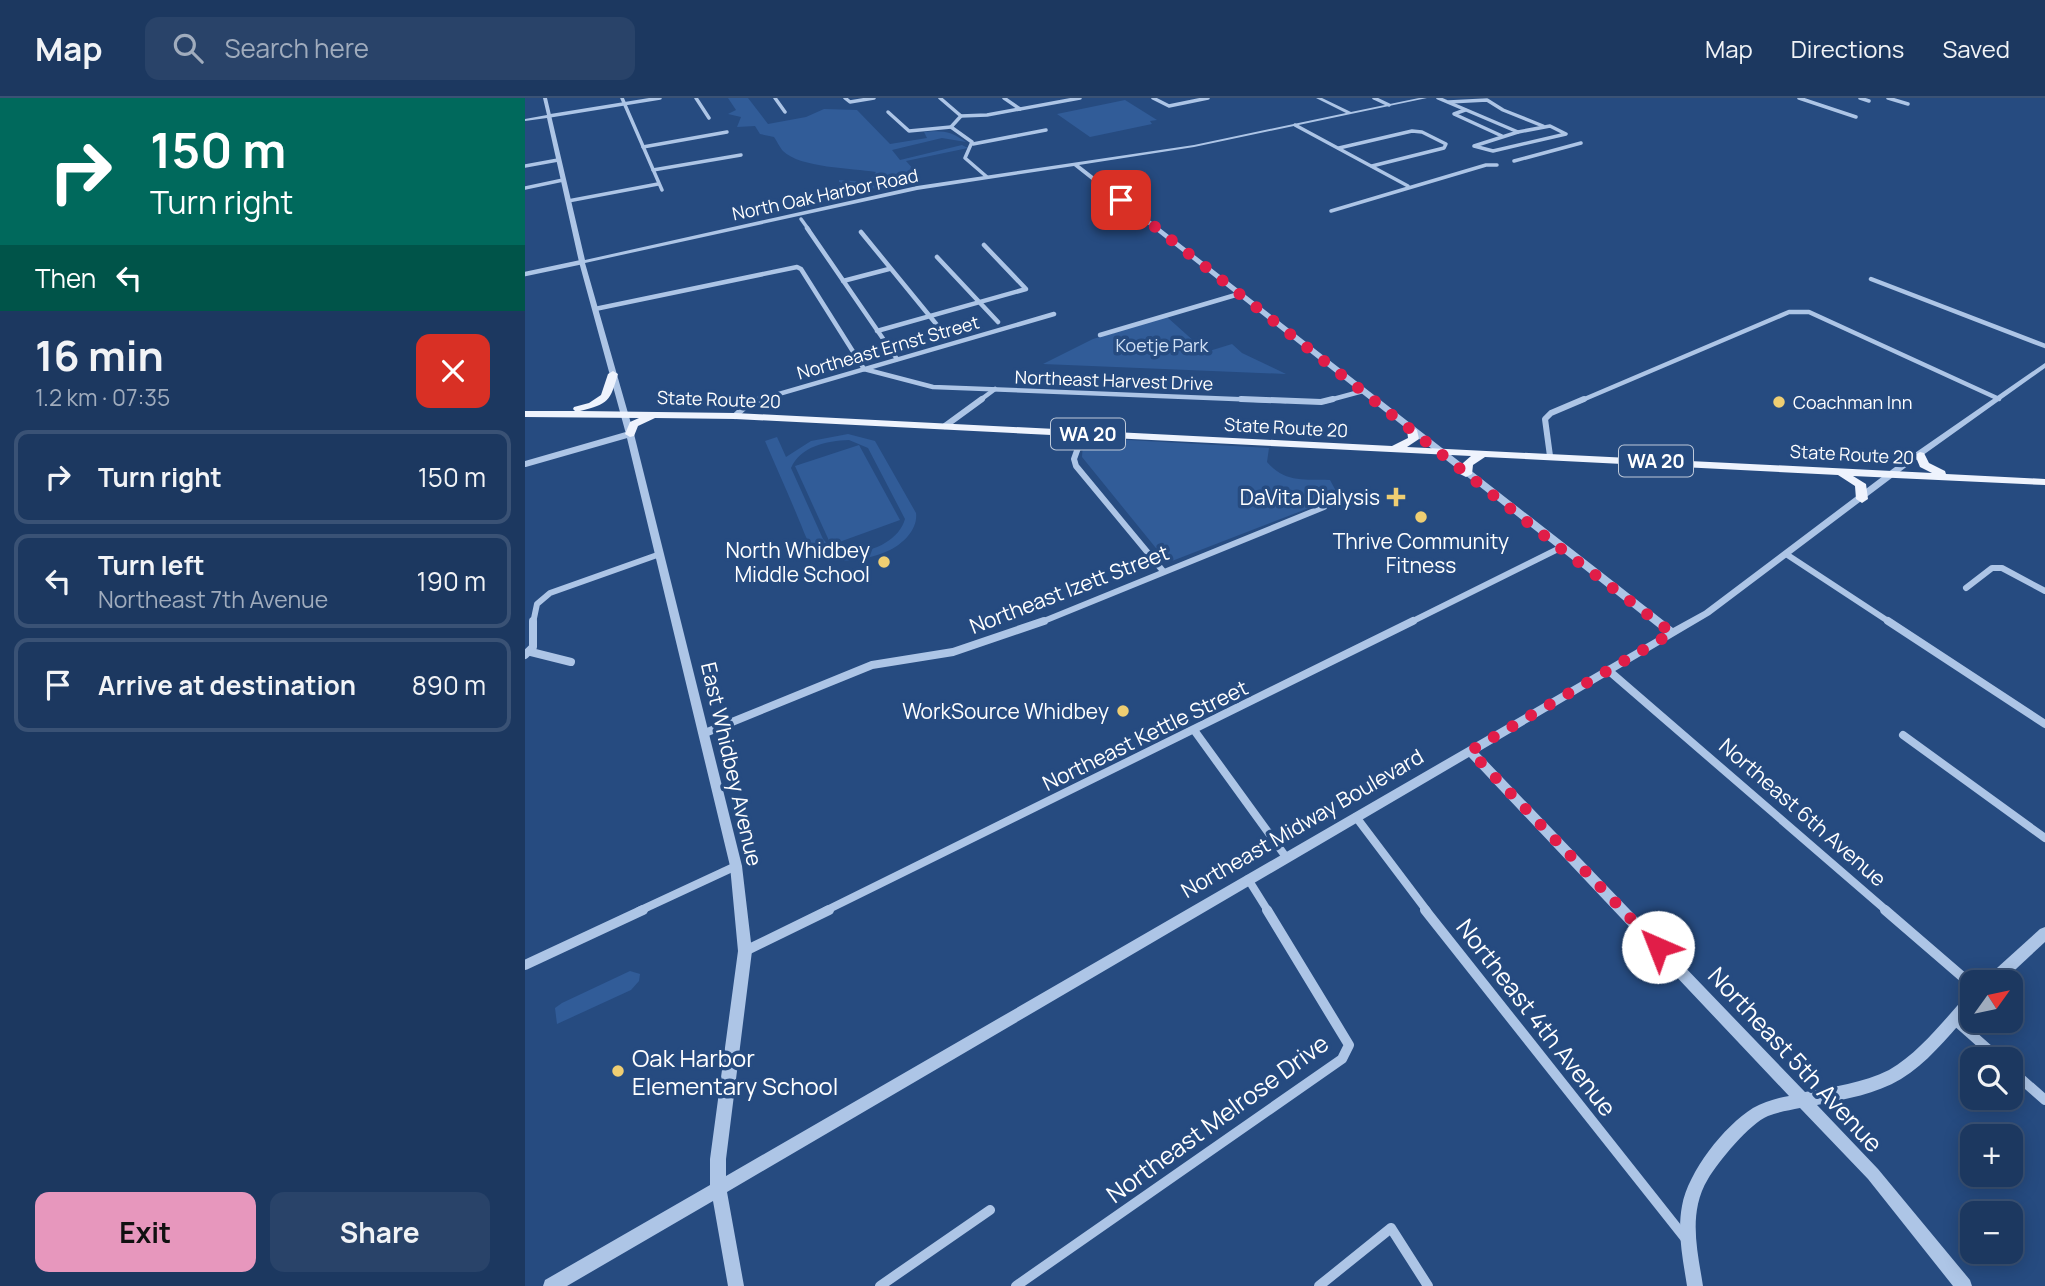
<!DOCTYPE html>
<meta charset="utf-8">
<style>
:root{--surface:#1c3860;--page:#294369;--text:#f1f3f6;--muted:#a0acbd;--line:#3a5275;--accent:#e797bd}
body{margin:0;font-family:Manrope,sans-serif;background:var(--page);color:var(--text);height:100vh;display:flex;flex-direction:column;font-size:26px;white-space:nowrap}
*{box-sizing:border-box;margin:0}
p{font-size:23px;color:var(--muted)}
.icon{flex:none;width:38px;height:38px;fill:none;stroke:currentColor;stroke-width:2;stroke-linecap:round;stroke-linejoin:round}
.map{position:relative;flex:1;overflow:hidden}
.sheet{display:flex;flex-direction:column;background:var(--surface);width:525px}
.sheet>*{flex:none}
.banner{background:#00695c;color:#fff;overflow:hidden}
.needle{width:46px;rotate:57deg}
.tools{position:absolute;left:1435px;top:872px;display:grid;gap:14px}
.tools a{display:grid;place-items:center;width:63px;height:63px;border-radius:14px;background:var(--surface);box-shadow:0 4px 18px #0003,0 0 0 2px var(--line);font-size:35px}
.pin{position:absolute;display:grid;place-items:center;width:60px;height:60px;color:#fff;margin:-30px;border-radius:14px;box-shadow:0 4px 10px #0006}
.me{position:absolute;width:77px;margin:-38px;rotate:316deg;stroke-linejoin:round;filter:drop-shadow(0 0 5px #0008)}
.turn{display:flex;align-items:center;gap:24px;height:147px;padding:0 35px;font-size:32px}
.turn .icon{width:91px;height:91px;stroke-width:2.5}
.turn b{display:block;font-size:49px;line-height:60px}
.then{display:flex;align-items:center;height:66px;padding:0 35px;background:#0003;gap:14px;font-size:26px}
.round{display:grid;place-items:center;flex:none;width:74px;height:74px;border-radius:14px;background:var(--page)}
.headline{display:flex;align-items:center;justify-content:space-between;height:119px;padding:0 35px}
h1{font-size:42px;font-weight:700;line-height:52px}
.cta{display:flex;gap:14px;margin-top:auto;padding:14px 35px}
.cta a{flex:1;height:80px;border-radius:14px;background:var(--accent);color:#111;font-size:28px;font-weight:700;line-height:80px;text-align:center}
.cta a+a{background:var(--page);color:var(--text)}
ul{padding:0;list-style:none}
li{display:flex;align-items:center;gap:21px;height:94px;margin:0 14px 10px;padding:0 21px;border:4px solid var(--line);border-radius:14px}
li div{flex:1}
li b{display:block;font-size:26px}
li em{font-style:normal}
header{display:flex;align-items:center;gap:42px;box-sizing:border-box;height:98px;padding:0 35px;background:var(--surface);border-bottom:2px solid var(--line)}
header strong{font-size:33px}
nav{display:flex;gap:38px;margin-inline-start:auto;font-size:24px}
.search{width:490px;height:63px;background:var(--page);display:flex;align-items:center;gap:18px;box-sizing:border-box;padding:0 24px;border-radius:14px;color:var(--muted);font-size:26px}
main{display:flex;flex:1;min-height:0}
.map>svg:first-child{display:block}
</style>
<header>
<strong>Map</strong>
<div class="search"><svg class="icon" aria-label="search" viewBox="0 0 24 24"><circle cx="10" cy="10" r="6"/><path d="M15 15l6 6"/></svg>Search here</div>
<nav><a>Map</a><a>Directions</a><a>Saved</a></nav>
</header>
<main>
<section class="sheet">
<div class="banner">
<div class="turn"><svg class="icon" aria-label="right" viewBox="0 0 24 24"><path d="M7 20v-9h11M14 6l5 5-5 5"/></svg><div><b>150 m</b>Turn right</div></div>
<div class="then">Then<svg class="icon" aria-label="left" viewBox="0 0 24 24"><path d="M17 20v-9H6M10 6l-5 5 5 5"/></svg></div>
</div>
<div class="headline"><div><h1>16 min</h1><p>1.2 km · 07:35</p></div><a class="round" style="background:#d93025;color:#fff"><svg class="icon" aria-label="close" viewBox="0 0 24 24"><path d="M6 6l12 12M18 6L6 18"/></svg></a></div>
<ul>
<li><svg class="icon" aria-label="right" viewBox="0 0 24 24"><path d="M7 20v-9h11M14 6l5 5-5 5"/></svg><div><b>Turn right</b></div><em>150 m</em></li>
<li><svg class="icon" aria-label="left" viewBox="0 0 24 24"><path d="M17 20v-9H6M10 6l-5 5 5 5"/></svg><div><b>Turn left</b><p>Northeast 7th Avenue</p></div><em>190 m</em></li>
<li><svg class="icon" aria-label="arrive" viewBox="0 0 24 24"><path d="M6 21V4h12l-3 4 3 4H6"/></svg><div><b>Arrive at destination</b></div><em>890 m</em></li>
</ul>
<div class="cta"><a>Exit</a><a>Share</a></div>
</section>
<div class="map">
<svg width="1520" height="1188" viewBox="0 0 1520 1188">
<rect width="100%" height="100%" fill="#264b80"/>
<!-- green -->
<g fill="#315c98" fill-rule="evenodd">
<path d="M 203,0 L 223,0 L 243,26 L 281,19 L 299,11 L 332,12 L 365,46 L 402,40 L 399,34 C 417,32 426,33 441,44 L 417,40 L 367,52 L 375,62 L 437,47 L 443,50 L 381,63 L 390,73 L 356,85 L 358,87 L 367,83 L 373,87 C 351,93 335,90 314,84 L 314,82 L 343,84 L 351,74 C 327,70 275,70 258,53 C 255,50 252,43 249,39 L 235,36 L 230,28 L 212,29 L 216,19 L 203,16 L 211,12 Z"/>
<path d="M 600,2 L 632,22 L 625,23 L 627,26 L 565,39 L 532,16 Z"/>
<path d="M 642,219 L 681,254 L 707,246 L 717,255 L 761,276 L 518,266 L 568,241 Z"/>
<path d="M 323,336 L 350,343 L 391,415 C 393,431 379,445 365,452 C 344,462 306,470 288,451 C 282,444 278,431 274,422 C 263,395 251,369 240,343 L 252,339 L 261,359 L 286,343 ZM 324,342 L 343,350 L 380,421 C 372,451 318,467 298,441 L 266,370 C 276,348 301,343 324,342 Z"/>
<path d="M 568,340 L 744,350 L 742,364 C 760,385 779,381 805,382 L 812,395 L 810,400 L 647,463 L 639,460 L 557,359 L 558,345 Z"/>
<path d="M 334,347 L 375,422 L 306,447 L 270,368 Z"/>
<path d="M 105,873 L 115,876 L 114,883 L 106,892 L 32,926 L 30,910 L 37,905 Z"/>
</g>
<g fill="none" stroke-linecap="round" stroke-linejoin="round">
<!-- minor-far4 -->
<g stroke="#adc5e6" stroke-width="3.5">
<path d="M 97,0 L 137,92"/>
<path d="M 171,0 L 184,20"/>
<path d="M 250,0 L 260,14"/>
<path d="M 320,0 L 325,4 L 349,0"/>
<path d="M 415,0 L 436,18 L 426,29 L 447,44 L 440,60 L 462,79"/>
<path d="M 479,0 L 495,11"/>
<path d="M 628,0 L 644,8 L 683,0"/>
<path d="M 849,0 L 864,7"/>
<path d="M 913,0 L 993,34"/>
<path d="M 1274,0 L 1331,19"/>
<path d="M 1335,0 L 1344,3"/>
<path d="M 1363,0 L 1383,6"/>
<path d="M 924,4 L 962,2 L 978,12 L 1018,28"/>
<path d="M 940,12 L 929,16 L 977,38"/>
<path d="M 363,14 L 384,33 L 426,29"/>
<path d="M 24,18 L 135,0"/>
<path d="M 436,18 L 462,17 L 555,0"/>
<path d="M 770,27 L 883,88"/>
<path d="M 1025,28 L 1041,36 L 968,53 L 949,48 L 993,34 Z"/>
<path d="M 448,46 L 521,32"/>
<path d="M 118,49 L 202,34"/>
<path d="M 814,50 L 887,33 L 897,34 L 921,46 L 919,50 L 847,68"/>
<path d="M 989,63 L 1056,45"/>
<path d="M 0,68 L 33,62"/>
<path d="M 128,72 L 216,57"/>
<path d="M 0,90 L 38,82"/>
<path d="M 43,103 L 133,86"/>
<path d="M 806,113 L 961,67 L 972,67"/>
<path d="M 276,121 L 284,132"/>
</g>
<!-- minor-far3 -->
<g stroke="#adc5e6" stroke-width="4.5">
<path d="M 282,130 L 372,261"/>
<path d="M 336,134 L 421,238"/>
<path d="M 412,159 L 473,224"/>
<path d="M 0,176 L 57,164"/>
<path d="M 1346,181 L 1520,248"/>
<path d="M 318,183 L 364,171"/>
<path d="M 70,211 L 272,169 L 276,171 L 339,271"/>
<path d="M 352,233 L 501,191 L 459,147"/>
<path d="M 575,237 L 714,196"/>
<path d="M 339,271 L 408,289 L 761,303"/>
<path d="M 230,303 L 529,216"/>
<path d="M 454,303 L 470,291"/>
<path d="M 801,303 L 838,293"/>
<path d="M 1055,303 L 1264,214 L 1284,214 L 1474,301"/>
</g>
<!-- minor-far2 -->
<g stroke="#adc5e6" stroke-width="6">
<path d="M 716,301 L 796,304 L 808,301"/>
<path d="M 210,318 L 225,304 L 236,301"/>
<path d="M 420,328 L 457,301"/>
<path d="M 558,336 L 549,361 L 551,368 L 638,473"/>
<path d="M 1025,358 L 1020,321 L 1026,315 L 1059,301"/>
<path d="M 0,366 L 105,336"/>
<path d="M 1261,456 L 1366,525"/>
<path d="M 1441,490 L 1467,470 L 1477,470 L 1520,493"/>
<path d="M 8,525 L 12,506 L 25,495 L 135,456"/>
<path d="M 514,525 L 799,409"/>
<path d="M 884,525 L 1035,450"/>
</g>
<!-- minor-far1 -->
<g stroke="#adc5e6" stroke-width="8">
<path d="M 1363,523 L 1520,626"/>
<path d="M 6,554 L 46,564"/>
<path d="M 0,557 L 8,549 L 8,523"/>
<path d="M 1083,572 L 1362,813"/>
<path d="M 669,632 L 761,759"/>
<path d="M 180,635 L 347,567 L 428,554 L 519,523"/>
<path d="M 1378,637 L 1520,740"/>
<path d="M 831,719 L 902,813"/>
<path d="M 723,781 L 743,813"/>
<path d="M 114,813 L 211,768"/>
<path d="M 300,813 L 888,523"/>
</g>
<!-- minor -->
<g stroke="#adc5e6" stroke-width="10">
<path d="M 900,812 L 1160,1140"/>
<path d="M 1360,812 L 1447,887"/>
<path d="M 220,853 L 304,812"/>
<path d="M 0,867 L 118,812"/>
<path d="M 1430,922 L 1474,961"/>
<path d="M 1486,972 L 1520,1002"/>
<path d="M 355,1188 L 465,1112"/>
<path d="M 491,1188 L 817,961 L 824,947 L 742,812"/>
<path d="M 794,1188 L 866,1130 L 903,1188"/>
</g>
<!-- tertiary -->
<g fill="#adc5e6" fill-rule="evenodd">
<path d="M 18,0 L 22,0 L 60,162 L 392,88 L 669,47 L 821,15 L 791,0 L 797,0 L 826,14 L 894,0 L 902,0 L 669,49 L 554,67 L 1148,530 L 1179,513 L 1374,366 L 1520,265 L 1520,270 L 1380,370 L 1185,517 L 953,654 L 1280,994 C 1308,989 1338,985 1364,972 C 1395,954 1418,923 1442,897 L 1447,895 L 1447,912 C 1425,936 1404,964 1376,981 C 1351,996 1321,1001 1292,1007 L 1353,1071 L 1445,1182 L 1447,1188 L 1428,1188 L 1343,1081 L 1275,1010 C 1265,1012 1253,1014 1243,1018 C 1225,1025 1193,1064 1183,1081 C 1178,1089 1175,1097 1173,1106 C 1167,1133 1174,1162 1178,1188 L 1162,1188 C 1158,1162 1152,1134 1157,1108 C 1163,1074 1199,1028 1228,1010 C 1239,1004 1252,1000 1264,998 L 944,659 L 202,1094 L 219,1188 L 203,1188 L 188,1103 L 42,1188 L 18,1188 L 20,1182 L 185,1087 L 185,1061 L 213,853 L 205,768 L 101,336 L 54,164 L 22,20 L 0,23 L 0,21 L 22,17 ZM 549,68 L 1140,535 L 201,1078 L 201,1061 L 227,853 L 217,768 L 109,336 L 60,165 L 392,92 Z"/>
<path d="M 1520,829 L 1520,844 L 1477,884 L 1460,884 L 1462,879 L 1515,831 Z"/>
</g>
<!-- primary -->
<path fill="#eef3fd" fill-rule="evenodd" d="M 88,273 L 93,276 C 85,303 84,306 55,313 L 210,315 L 867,348 L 883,340 L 882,332 L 887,329 L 892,332 L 894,341 L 882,349 L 1407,375 L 1395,369 L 1390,357 L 1395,354 L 1399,355 L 1404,365 L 1420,373 L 1421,376 L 1520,381 L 1520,387 L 1328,378 L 1341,386 L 1343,401 L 1337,405 L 1331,401 L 1330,388 L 1313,377 L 960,359 L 948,367 L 947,376 L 941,379 L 935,376 L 938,365 L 946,358 L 210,321 L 130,320 L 113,328 L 109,338 L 105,339 L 100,336 L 105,324 L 114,320 L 0,319 L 0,313 L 50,313 L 48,311 L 49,309 L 64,305 L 76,297 L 83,276 Z"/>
</g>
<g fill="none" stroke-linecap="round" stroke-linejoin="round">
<!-- route -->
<path stroke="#e11d48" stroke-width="12" stroke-dasharray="0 21.6" d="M 596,102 L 1035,450 L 1147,535 L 945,653 L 1133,849"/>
</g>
<!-- markers -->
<g fill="#efce72" stroke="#264b80" stroke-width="2.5">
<circle cx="1254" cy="304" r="7"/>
<path d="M867.5 388.5h7v7h7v7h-7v7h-7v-7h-7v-7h7z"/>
<circle cx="896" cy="419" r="7"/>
<circle cx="359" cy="464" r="7"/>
<circle cx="598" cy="613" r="7"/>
<circle cx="93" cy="973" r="7"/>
</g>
<g text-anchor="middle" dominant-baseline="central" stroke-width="7" stroke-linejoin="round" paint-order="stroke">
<!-- far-street labels -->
<g font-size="18" fill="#fff" stroke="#264b80">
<text transform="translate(300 96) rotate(-12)">North Oak Harbor Road</text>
<text transform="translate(363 249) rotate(-16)">Northeast Ernst Street</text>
<text transform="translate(589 282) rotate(2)">Northeast Harvest Drive</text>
<text transform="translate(194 301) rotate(2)">State Route 20</text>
<text transform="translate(761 329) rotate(3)">State Route 20</text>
<text transform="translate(1327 356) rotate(3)">State Route 20</text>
</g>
<!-- far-park labels -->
<g font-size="18" fill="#d0e0f5" stroke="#264b80">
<text x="637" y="247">Koetje Park</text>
</g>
<!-- far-poi labels -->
<g font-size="18" fill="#fff" stroke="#264b80" text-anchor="start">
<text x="1268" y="304">Coachman Inn</text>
</g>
<!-- shield labels -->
<g fill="#264b80" stroke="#bec9d9" stroke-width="2">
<rect x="526" y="320.5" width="74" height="31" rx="5"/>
<rect x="1094" y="347.5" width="74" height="31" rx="5"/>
</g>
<g font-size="19" font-weight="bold" fill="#fff">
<text x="563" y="336">WA 20</text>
<text x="1131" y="363">WA 20</text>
</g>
<!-- poi labels -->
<g font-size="21" fill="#fff" stroke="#264b80" text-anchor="end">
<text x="855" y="399">DaVita Dialysis</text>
<text x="896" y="443" text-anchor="middle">Thrive Community<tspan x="896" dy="24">Fitness</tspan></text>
<text x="345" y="452">North Whidbey<tspan x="345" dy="24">Middle School</tspan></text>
<text x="584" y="613">WorkSource Whidbey</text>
</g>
<!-- street labels -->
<g font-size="21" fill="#fff" stroke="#264b80">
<text transform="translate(544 491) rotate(-21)">Northeast Izett Street</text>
<text transform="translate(620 637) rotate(-26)">Northeast Kettle Street</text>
<text transform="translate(207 666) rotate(77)">East Whidbey Avenue</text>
<text transform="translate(1278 714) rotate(41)">Northeast 6th Avenue</text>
<text transform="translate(777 725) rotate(-30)">Northeast Midway Boulevard</text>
</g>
<!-- near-street labels -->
<g font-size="24" fill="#fff" stroke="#264b80">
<text transform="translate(1012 919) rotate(52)">Northeast 4th Avenue</text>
<text transform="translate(1271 961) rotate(47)">Northeast 5th Avenue</text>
<text transform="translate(692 1020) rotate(-36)">Northeast Melrose Drive</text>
</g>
<!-- near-poi labels -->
<g font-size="24" fill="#fff" stroke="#264b80" text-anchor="start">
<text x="107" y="959">Oak Harbor<tspan x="107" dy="28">Elementary School</tspan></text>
</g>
</g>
</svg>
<div class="tools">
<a><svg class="needle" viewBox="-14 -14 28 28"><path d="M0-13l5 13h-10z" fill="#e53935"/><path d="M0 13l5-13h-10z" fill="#a0acbd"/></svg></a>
<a><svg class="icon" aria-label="search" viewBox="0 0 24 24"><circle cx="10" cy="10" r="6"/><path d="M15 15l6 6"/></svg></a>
<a>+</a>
<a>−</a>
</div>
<div class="pin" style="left:596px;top:102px;background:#d93025"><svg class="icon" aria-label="arrive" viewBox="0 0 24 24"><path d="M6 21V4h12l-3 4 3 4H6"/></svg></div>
<svg class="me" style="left:1133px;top:849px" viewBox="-20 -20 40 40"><circle r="19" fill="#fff"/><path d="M0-13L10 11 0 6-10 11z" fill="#e11d48"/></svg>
</div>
</main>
